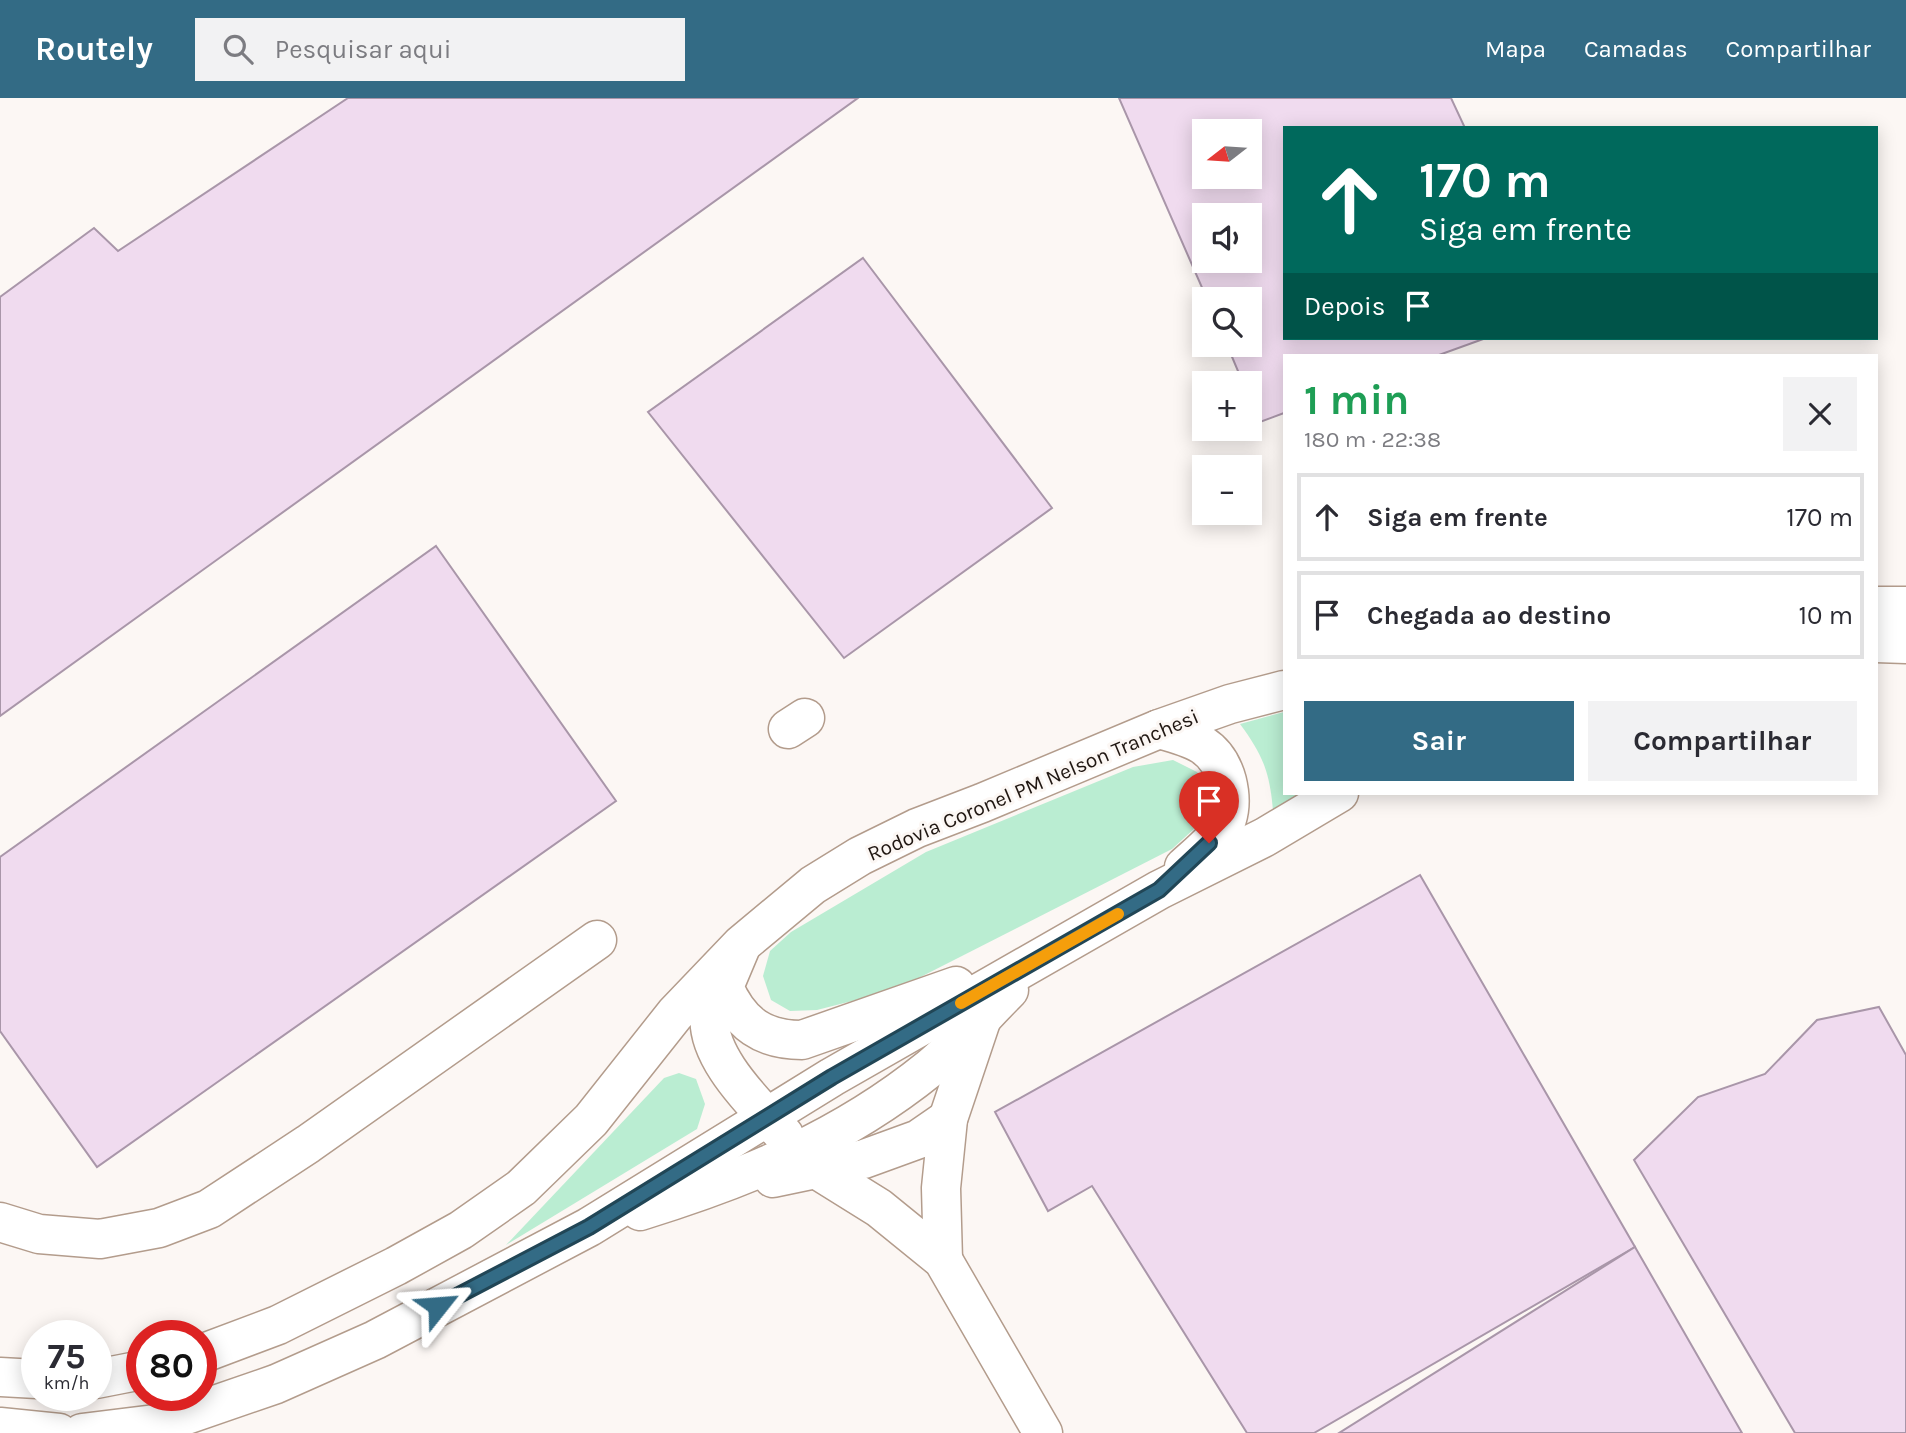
<!DOCTYPE html>
<html lang="pt">
<meta charset="utf-8">
<style>
:root{--surface:#fff;--page:#f2f2f3;--text:#2b2b33;--muted:#7c7c81;--line:#e1e1e2;--accent:#336b85}
body{margin:0;font-family:Karla,sans-serif;background:var(--page);color:var(--text);height:100vh;display:flex;flex-direction:column;font-size:26px;white-space:nowrap}
*{box-sizing:border-box;margin:0}
p{font-size:23px;color:var(--muted)}
.icon{flex:none;width:38px;height:38px;fill:none;stroke:currentColor;stroke-width:2;stroke-linecap:round;stroke-linejoin:round}
.map{position:relative;flex:1;overflow:hidden}
.sheet{position:absolute;left:1283px;top:256px;width:595px;height:441px;display:flex;flex-direction:column;background:var(--surface);border-radius:0px;box-shadow:0 4px 18px #0003}
.sheet>*{flex:none}
.hud{position:absolute;left:1283px;top:28px;width:595px;height:214px;border-radius:0px;box-shadow:0 4px 18px #0003;background:#00695c;color:#fff;overflow:hidden}
.needle{width:46px;rotate:253deg}
.buttons{position:absolute;left:1192px;top:21px;display:grid;gap:14px}
.buttons a{display:grid;place-items:center;width:70px;height:70px;border-radius:0px;background:var(--surface);box-shadow:0 4px 18px #0003;font-size:35px}
.speed{position:absolute;left:21px;top:1222px;display:flex;gap:14px;font-size:35px;font-weight:700;text-align:center}
.speed>*{display:grid;place-content:center;width:91px;height:91px;border-radius:50%;background:var(--surface);box-shadow:0 4px 18px #0003;line-height:1}
.speed small{font-size:18px;font-weight:400}
.speed .limit{border:10px solid #d22;background:#fff;color:#111}
.pin{position:absolute;display:grid;place-items:center;width:60px;height:60px;color:#fff;margin:-72px -30px;border-radius:50% 50% 50% 0;rotate:-45deg;box-shadow:0 0 7px #0007}
.pin .icon{rotate:45deg}
.me{position:absolute;width:77px;margin:-38px;rotate:62deg;stroke-linejoin:round;filter:drop-shadow(0 0 5px #0008)}
.turn{display:flex;align-items:center;gap:24px;height:147px;padding:0 21px;font-size:32px}
.turn .icon{width:91px;height:91px;stroke-width:2.5}
.turn b{display:block;font-size:49px;line-height:60px}
.then{display:flex;align-items:center;height:66px;padding:0 21px;background:#0003;gap:14px;font-size:26px}
.round{display:grid;place-items:center;flex:none;width:74px;height:74px;border-radius:0px;background:var(--page)}
.headline{display:flex;align-items:center;justify-content:space-between;height:119px;padding:0 21px}
h1{font-size:42px;font-weight:700;line-height:52px;color:#1e9e55}
.cta{display:flex;gap:14px;margin-top:auto;padding:14px 21px}
.cta a{flex:1;height:80px;border-radius:0px;background:var(--accent);color:#fff;font-size:28px;font-weight:700;line-height:80px;text-align:center}
.cta a+a{background:var(--page);color:var(--text)}
ul{padding:0;list-style:none}
li{display:flex;align-items:center;gap:21px;height:88px;margin:0 14px 10px;padding:0 7px;border:4px solid var(--line);border-radius:0px}
li div{flex:1}
li b{display:block;font-size:26px}
li em{font-style:normal}
header{display:flex;align-items:center;gap:42px;box-sizing:border-box;height:98px;padding:0 35px;background:var(--accent);color:#fff}
header strong{font-size:33px}
nav{display:flex;gap:38px;margin-inline-start:auto;font-size:24px}
.search{width:490px;height:63px;background:var(--page);display:flex;align-items:center;gap:18px;box-sizing:border-box;padding:0 24px;border-radius:0px;color:var(--muted);font-size:26px}
.map>svg:first-child{display:block}
</style>
<header>
<strong>Routely</strong>
<div class="search"><svg class="icon" aria-label="search" viewBox="0 0 24 24"><circle cx="10" cy="10" r="6"/><path d="M15 15l6 6"/></svg>Pesquisar aqui</div>
<nav><a>Mapa</a><a>Camadas</a><a>Compartilhar</a></nav>
</header>
<div class="map">
<svg width="1906" height="1335" viewBox="0 0 1906 1335">
<rect width="100%" height="100%" fill="#fcf7f4"/>
<!-- green -->
<g fill="#baedd2">
<path d="M 1284,614 L 1284,695 L 1301,695 L 1273,713 C 1270,675 1263,657 1240,626 Z"/>
<path d="M 1173,662 L 1197,674 L 1209,692 L 1207,719 L 1172,751 L 895,892 L 817,912 L 790,913 L 771,902 L 763,878 L 770,853 L 791,834 L 926,754 L 1133,669 Z"/>
<path d="M 679,975 L 696,981 L 705,1006 L 697,1031 L 506,1147 L 664,980 Z"/>
</g>
<!-- building -->
<g fill="#f0dbef" stroke="#a996a9" stroke-width="2" fill-rule="evenodd">
<path d="M 348,0 L 858,0 L 0,618 L 0,199 L 94,130 L 118,153 Z"/>
<path d="M 1119,0 L 1451,0 L 1465,30 L 1284,30 L 1284,240 L 1486,240 L 1439,257 L 1284,257 L 1284,315 L 1260,324 L 1250,300 L 1250,285 L 1243,285 L 1227,247 L 1250,247 L 1250,201 L 1207,201 ZM 1204,33 L 1250,33 L 1250,79 L 1204,79 ZM 1204,117 L 1250,117 L 1250,163 L 1204,163 Z"/>
<path d="M 863,160 L 1052,410 L 844,560 L 648,314 Z"/>
<path d="M 436,448 L 616,703 L 97,1069 L 0,933 L 0,759 Z"/>
<path d="M 1420,777 L 1635,1149 L 1314,1335 L 1247,1335 L 1092,1088 L 1048,1113 L 995,1014 Z"/>
<path d="M 1879,909 L 1906,957 L 1906,1335 L 1795,1335 L 1634,1062 L 1698,999 L 1765,976 L 1817,922 Z"/>
<path d="M 1635,1149 L 1742,1335 L 1339,1335 Z"/>
</g>
<g fill="none" stroke-linecap="round" stroke-linejoin="round">
<defs>
<g id="minor">
<path d="M 788,631 L 805,620"/>
<path d="M 818,1072 L 879,1110 L 943,1162 L 1043,1335"/>
<path d="M 0,1124 L 39,1136 L 100,1141 L 159,1130 L 209,1111 L 308,1046 L 597,842"/>
<path d="M 943,1162 L 941,1090 L 948,1021 L 982,920"/>
</g>
<g id="highway">
<path d="M 1876,508 L 1906,508"/>
<path d="M 1876,545 L 1906,546"/>
<path d="M 1159,631 C 1192,640 1217,646 1227,683 C 1230,695 1231,708 1227,721 C 1219,740 1198,756 1184,769"/>
<path d="M 740,851 L 724,889 C 740,926 763,942 802,942 L 956,888"/>
<path d="M 724,889 C 720,895 714,901 712,908 C 697,952 757,1008 784,1037"/>
<path d="M 773,1080 L 864,1061 L 919,1041 L 948,1021"/>
<path d="M 640,1113 C 747,1080 842,1041 930,970 C 958,947 983,918 1009,892"/>
<path d="M 201,1256 L 278,1227 L 396,1168 L 461,1132 L 521,1090 L 591,1022 L 675,916 L 742,846 L 813,787 L 860,758 L 917,730 L 982,705 L 1159,631 L 1230,606 L 1284,592"/>
<path d="M 0,1279 L 37,1281"/>
<path d="M 96,1281 L 142,1272"/>
<path d="M 0,1329 L 59,1335"/>
<path d="M 82,1335 L 163,1325 L 276,1286 L 375,1242 L 589,1129 L 832,979 L 1159,792 L 1265,739 L 1339,695"/>
</g>
</defs>
<!-- minor casing -->
<use href="#minor" stroke="#b39c8c" stroke-width="41"/>
<!-- highway casing -->
<use href="#highway" stroke="#b39c8c" stroke-width="41"/>
<!-- minor -->
<use href="#minor" stroke="#fff" stroke-width="38"/>
<!-- highway -->
<use href="#highway" stroke="#fff" stroke-width="38"/>
</g>
<g fill="none" stroke-linecap="round" stroke-linejoin="round">
<defs>
<path id="route" d="M 438,1208 L 589,1129 L 832,979 L 1159,792 L 1209,745"/>
</defs>
<!-- route casing -->
<use href="#route" stroke="#214656" stroke-width="18"/>
<!-- route -->
<use href="#route" stroke="#336b85" stroke-width="12"/>
<!-- slow -->
<path stroke="#f59e0b" stroke-width="12" d="M 961,905 L 1118,816"/>
</g>
<g text-anchor="middle" dominant-baseline="central" stroke-width="6" stroke-linejoin="round" paint-order="stroke">
<!-- street labels -->
<g font-size="21" fill="#201712" stroke="#fcf7f4">
<text transform="translate(1033 687) rotate(-23)">Rodovia Coronel PM Nelson Tranchesi</text>
</g>
</g>
</svg>
<div class="buttons">
<a><svg class="needle" viewBox="-14 -14 28 28"><path d="M0-13l5 13h-10z" fill="#e53935"/><path d="M0 13l5-13h-10z" fill="#7c7c81"/></svg></a>
<a><svg class="icon" aria-label="sound" viewBox="0 0 24 24"><path d="M4 9h4l5-4v14l-5-4H4zM17 9q2 3 0 6"/></svg></a>
<a><svg class="icon" aria-label="search" viewBox="0 0 24 24"><circle cx="10" cy="10" r="6"/><path d="M15 15l6 6"/></svg></a>
<a>+</a>
<a>−</a>
</div>
<div class="speed"><div>75<small>km/h</small></div><div class="limit">80</div></div>
<div class="pin" style="left:1209px;top:745px;background:#d93025"><svg class="icon" aria-label="arrive" viewBox="0 0 24 24"><path d="M6 21V4h12l-3 4 3 4H6"/></svg></div>
<svg class="me" style="left:438px;top:1208px" viewBox="-20 -20 40 40"><path d="M0-17L14 15 0 8-14 15z" fill="#336b85" stroke="#fff" stroke-width="4"/></svg>
<div class="hud">
<div class="turn"><svg class="icon" aria-label="ahead" viewBox="0 0 24 24"><path d="M12 20V5M6 11l6-6 6 6"/></svg><div><b>170 m</b>Siga em frente</div></div>
<div class="then">Depois<svg class="icon" aria-label="arrive" viewBox="0 0 24 24"><path d="M6 21V4h12l-3 4 3 4H6"/></svg></div>
</div>
<section class="sheet">
<div class="headline"><div><h1>1 min</h1><p>180 m · 22:38</p></div><a class="round"><svg class="icon" aria-label="close" viewBox="0 0 24 24"><path d="M6 6l12 12M18 6L6 18"/></svg></a></div>
<ul>
<li><svg class="icon" aria-label="ahead" viewBox="0 0 24 24"><path d="M12 20V5M6 11l6-6 6 6"/></svg><div><b>Siga em frente</b></div><em>170 m</em></li>
<li><svg class="icon" aria-label="arrive" viewBox="0 0 24 24"><path d="M6 21V4h12l-3 4 3 4H6"/></svg><div><b>Chegada ao destino</b></div><em>10 m</em></li>
</ul>
<div class="cta"><a>Sair</a><a>Compartilhar</a></div>
</section>
</div>
